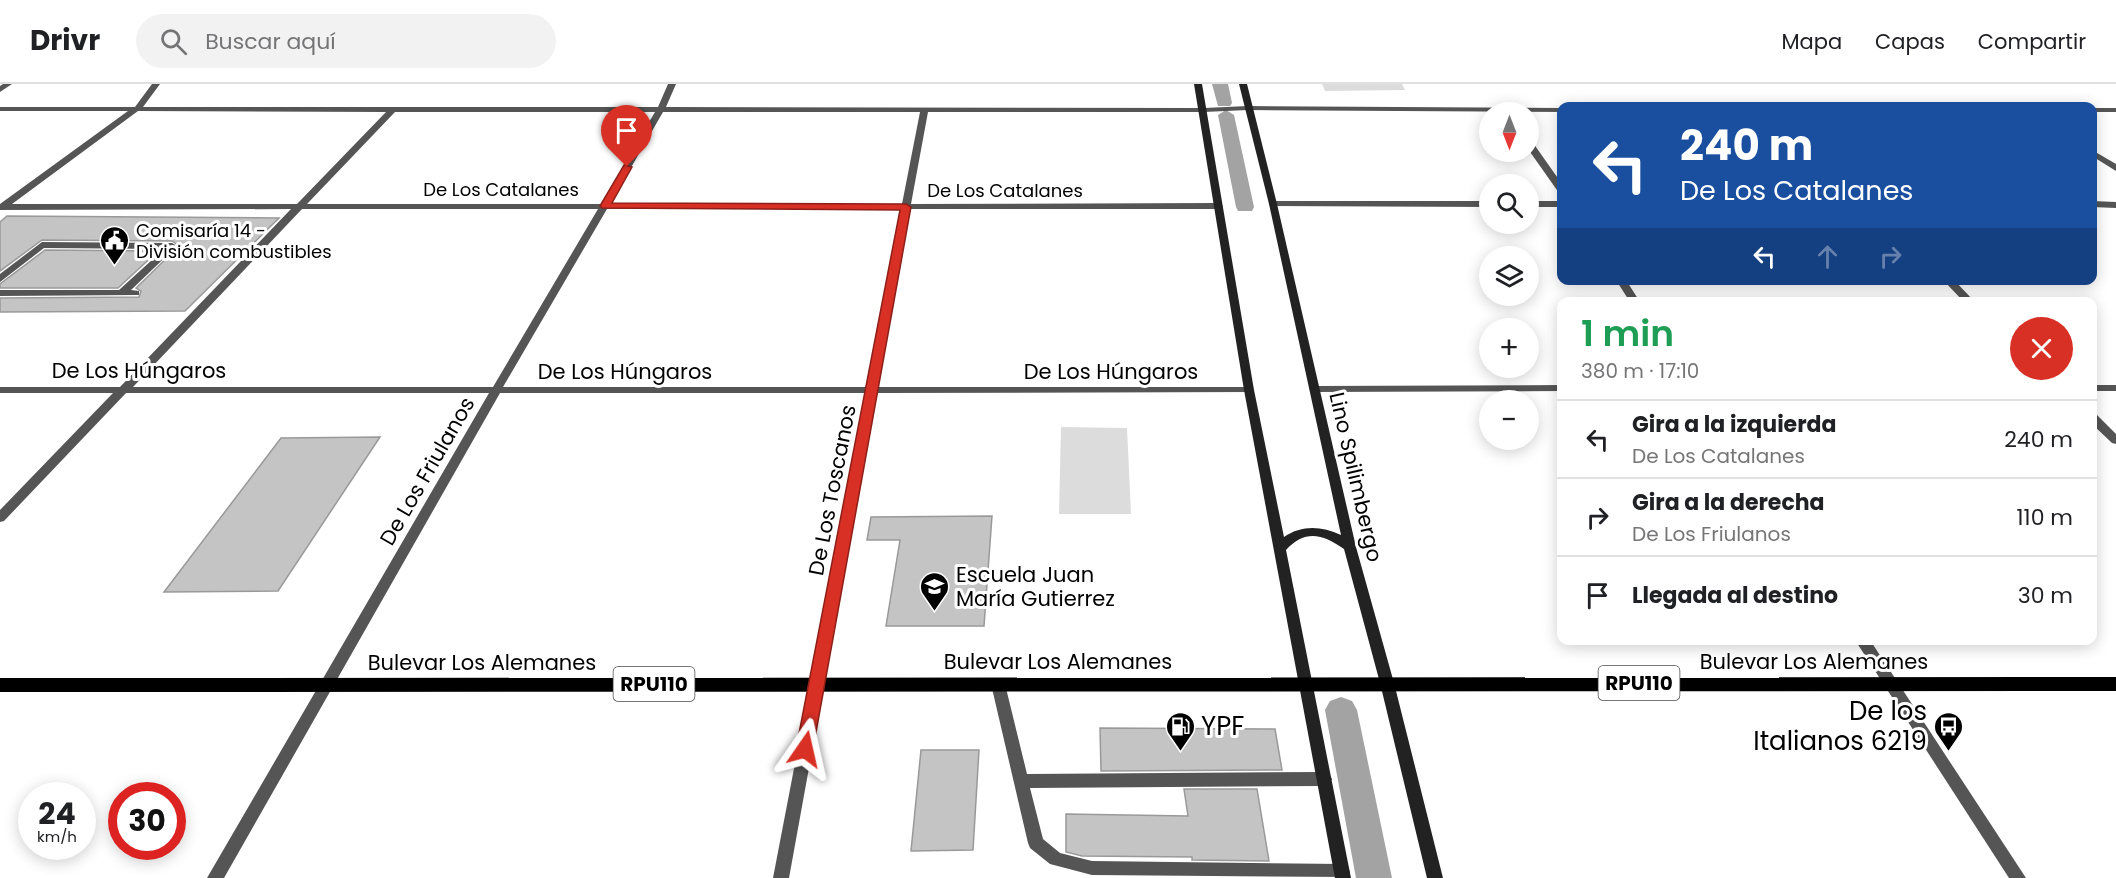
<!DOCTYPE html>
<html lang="es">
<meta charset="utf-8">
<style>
:root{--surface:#fff;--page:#f2f2f2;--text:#202124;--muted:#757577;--line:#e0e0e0}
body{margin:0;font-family:Poppins,sans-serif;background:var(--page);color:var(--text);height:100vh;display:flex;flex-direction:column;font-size:22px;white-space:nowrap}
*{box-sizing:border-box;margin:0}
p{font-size:20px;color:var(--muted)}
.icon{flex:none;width:33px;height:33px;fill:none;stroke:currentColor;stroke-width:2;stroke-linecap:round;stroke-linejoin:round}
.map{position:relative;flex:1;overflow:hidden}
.panel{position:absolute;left:1557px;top:213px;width:540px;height:348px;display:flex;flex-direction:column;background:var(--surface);border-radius:12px;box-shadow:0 3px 15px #0003}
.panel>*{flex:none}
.guide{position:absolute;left:1557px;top:18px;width:540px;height:183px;border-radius:12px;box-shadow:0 3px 15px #0003;background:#1a4fa0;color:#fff;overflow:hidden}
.needle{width:39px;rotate:180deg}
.tools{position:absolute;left:1479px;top:18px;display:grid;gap:12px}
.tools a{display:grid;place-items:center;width:60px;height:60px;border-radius:50%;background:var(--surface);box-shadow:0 3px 15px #0003;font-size:30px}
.speed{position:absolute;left:18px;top:698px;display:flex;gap:12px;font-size:30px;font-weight:700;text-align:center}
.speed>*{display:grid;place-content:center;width:78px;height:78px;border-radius:50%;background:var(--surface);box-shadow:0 3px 15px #0003;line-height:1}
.speed small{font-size:15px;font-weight:400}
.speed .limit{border:9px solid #d22;background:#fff;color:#111}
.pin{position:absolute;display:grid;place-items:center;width:51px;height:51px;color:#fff;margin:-62px -26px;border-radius:50% 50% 50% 0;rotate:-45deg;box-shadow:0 0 6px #0007}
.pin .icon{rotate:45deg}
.me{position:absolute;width:66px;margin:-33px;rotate:11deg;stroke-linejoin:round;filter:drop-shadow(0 0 4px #0008)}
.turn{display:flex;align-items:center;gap:21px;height:126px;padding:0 24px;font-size:27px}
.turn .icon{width:78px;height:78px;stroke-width:2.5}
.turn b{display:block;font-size:42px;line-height:51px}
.lanes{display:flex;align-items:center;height:57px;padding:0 24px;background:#0003;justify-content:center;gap:30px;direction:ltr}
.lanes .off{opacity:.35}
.round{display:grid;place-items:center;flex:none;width:63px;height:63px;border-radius:32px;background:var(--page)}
.summary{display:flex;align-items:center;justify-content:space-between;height:102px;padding:0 24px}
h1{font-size:36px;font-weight:600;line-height:45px;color:#1e9e55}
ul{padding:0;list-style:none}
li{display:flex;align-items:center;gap:18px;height:78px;padding:0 24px;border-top:2px solid var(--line)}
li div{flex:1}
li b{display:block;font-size:22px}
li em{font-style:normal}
header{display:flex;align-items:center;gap:36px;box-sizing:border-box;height:84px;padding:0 30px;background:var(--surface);border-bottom:2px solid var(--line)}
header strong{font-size:28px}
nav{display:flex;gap:33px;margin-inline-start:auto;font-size:21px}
.search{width:420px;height:54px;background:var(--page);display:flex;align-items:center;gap:15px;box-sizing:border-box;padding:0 21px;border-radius:33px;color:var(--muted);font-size:22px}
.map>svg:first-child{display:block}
</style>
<header>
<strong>Drivr</strong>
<div class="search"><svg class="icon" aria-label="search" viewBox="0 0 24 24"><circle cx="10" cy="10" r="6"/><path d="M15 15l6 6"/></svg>Buscar aquí</div>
<nav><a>Mapa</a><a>Capas</a><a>Compartir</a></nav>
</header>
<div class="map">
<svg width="2116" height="794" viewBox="0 0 2116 794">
<rect width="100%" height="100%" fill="#fff"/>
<!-- green -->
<g fill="#dcdcdc">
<path d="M 1322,0 L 1402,0 L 1405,6 L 1325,7 Z"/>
<path d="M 1061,343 L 1127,344 L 1131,430 L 1059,430 Z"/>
</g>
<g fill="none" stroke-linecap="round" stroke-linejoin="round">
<!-- canal -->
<g fill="#a3a3a3" fill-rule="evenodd">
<path d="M 1212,0 L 1228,0 L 1232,19 L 1230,22 L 1218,22 Z"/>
<path d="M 1226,26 L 1234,31 L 1254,123 L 1252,127 L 1238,127 L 1236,123 L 1218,31 Z"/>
<path d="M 1341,613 L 1352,617 L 1357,626 L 1392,794 L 1356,794 L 1325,626 L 1330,617 Z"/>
</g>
</g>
<!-- building -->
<g fill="#c4c4c4" stroke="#999" stroke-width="1.5">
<path d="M 7,132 L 279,134 L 185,227 L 0,228 L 0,214 L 139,213 L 141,207 L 136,204 L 179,162 L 172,157 L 42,156 L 0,187 L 0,138 Z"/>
<path d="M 45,166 L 158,167 L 118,204 L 0,204 L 0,200 Z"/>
<path d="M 380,353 L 278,507 L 164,508 L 281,354 Z"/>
<path d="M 992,432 L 984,542 L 886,542 L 900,456 L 867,456 L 871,433 Z"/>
<path d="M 1100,644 L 1275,645 L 1282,686 L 1101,687 Z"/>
<path d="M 921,666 L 979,666 L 973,766 L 911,767 Z"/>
<path d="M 1184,705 L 1257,705 L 1269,777 L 1192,776 L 1192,773 L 1082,772 L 1066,768 L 1066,730 L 1188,732 Z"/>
</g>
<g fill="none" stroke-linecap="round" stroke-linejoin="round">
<!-- service -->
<g fill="#555" fill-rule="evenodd">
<path d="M 42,158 L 172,159 L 177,162 L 131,206 L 139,207 L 139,211 L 0,212 L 0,206 L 119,206 L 164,165 L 44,164 L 0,198 L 0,190 Z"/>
<path d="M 998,594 L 1003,596 L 1005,600 L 1027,690 L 1324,688 L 1329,690 L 1332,695 L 1329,700 L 1324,702 L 1030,704 L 1043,755 L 1060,769 L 1092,777 L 1342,780 L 1348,783 L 1350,788 L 1348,793 L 1092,791 L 1050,780 L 1030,764 L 1028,759 L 991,600 L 993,596 Z"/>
</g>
<!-- minor -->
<g fill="#555" fill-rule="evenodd">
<path d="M 3,0 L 12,0 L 0,8 L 0,2 Z"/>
<path d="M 152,0 L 160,0 L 143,23 L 658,23 L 668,0 L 676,0 L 666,23 L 1204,24 L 1248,22 L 1562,24 L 1562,28 L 1248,26 L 1204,28 L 928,28 L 911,120 L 1219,119 L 1223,122 L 1219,125 L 910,125 L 878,303 L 1249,303 L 1254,306 L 1253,308 L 877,309 L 789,794 L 773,794 L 866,309 L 500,309 L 224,794 L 207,794 L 489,309 L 126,309 L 4,437 L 0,438 L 0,426 L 113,309 L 0,309 L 0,303 L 120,303 L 291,125 L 0,126 L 0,120 L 128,27 L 0,27 L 0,23 L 135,23 ZM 138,27 L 386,28 L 297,120 L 12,120 ZM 395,28 L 655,28 L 601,120 L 307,120 ZM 663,28 L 920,28 L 902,120 L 610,120 ZM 302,125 L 598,125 L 493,303 L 133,303 ZM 607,125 L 901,125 L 867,303 L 503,303 Z"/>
<rect x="2092" y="24" width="24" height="4"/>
<path d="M 1528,56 L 1531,56 L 1562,100 L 1562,109 L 1559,109 L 1528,65 Z"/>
<path d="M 2092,66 L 2116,80 L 2116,87 L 2092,72 Z"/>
<path d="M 1273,117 L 1490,117 L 1490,123 L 1270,122 L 1269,120 Z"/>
<rect x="1528" y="117" width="34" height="6"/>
<path d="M 2092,117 L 2116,118 L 2116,124 L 2092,123 Z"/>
<path d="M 1616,196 L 1626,196 L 1640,218 L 1630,218 Z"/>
<path d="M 1943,196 L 1954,196 L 1975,218 L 1964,218 Z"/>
<path d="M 1562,301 L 1562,307 L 1314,308 L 1309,305 L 1314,302 Z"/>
<rect x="2092" y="301" width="24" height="6"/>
<path d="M 2092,330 L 2096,330 L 2116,350 L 2116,360 L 2112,359 L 2092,340 Z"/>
<path d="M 1855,556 L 1870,556 L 2026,794 L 2009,794 Z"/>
</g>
<!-- secondary -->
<path fill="#222" fill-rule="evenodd" d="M 1194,0 L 1202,0 L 1254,306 L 1284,453 C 1302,441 1321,442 1341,451 L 1269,120 L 1239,0 L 1247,0 L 1277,120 L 1356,463 L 1394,599 L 1443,794 L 1427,794 L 1380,599 L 1344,465 C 1323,450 1305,445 1286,466 L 1351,794 L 1335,794 L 1244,306 Z"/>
<!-- primary -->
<path fill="#000" fill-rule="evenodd" d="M 2116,593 L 2116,607 L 0,608 L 0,594 Z"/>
</g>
<!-- route -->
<path fill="#d93025" stroke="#8d1f18" stroke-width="1.5" d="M 624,81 L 632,83 L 612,119 L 906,120 L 911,123 L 813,665 L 811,670 L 805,672 L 799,670 L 796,665 L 900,126 L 602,124 L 600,122 Z"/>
<!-- icons -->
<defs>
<symbol id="civic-pin" viewBox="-11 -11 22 30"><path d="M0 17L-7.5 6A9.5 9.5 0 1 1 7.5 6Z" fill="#000" stroke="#fff"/><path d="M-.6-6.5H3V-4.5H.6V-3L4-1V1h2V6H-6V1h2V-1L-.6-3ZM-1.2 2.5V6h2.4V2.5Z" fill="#fff"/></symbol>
<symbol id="school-pin" viewBox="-11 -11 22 30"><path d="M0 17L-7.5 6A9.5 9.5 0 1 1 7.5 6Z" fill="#000" stroke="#fff"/><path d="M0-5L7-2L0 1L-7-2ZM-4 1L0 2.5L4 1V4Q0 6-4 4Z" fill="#fff"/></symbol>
<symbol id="fuel-pin" viewBox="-11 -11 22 30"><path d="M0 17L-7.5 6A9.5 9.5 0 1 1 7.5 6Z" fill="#000" stroke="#fff"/><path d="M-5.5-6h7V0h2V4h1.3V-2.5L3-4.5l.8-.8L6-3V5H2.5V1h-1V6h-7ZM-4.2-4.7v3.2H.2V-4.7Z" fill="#fff"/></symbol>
<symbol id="bus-pin" viewBox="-11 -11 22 30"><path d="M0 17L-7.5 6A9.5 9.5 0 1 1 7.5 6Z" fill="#000" stroke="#fff"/><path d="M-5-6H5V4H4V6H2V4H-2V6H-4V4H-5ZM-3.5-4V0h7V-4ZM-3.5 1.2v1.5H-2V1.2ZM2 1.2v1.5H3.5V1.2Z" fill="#fff"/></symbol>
</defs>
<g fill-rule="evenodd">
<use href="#civic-pin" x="98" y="140" width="33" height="45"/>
<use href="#school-pin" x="918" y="486" width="33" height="45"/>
<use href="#fuel-pin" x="1164" y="626" width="33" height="45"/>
<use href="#bus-pin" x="1932" y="626" width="33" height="45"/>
</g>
<g text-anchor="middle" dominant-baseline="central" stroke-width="6" stroke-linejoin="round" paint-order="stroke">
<!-- far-street labels -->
<g font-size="18" fill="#000" stroke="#fff">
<text x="501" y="105">De Los Catalanes</text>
<text x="1005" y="106">De Los Catalanes</text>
</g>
<!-- far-poi labels -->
<g font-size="18" fill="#000" stroke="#fff" text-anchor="start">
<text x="136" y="146">Comisaría 14 -<tspan x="136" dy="21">División combustibles</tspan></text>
</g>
<!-- shield labels -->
<g fill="#fff" stroke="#4c4c4c" stroke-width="1.5">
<rect x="1598.5" y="582" width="81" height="34" rx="4.5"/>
<rect x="613.5" y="583" width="81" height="34" rx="4.5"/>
</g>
<g font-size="20" font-weight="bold" fill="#000">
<text x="1639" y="599">RPU110</text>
<text x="654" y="600">RPU110</text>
</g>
<!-- street labels -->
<g font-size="21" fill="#000" stroke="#fff">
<text x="139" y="286">De Los Húngaros</text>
<text x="625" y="287">De Los Húngaros</text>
<text x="1111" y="287">De Los Húngaros</text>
<text transform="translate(427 387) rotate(-60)">De Los Friulanos</text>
<text transform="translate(1356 393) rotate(77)">Lino Spilimbergo</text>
<text transform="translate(832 406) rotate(-79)">De Los Toscanos</text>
<text x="1058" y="577">Bulevar Los Alemanes</text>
<text x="1814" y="577">Bulevar Los Alemanes</text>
<text x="482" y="578">Bulevar Los Alemanes</text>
</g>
<!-- poi labels -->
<g font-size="21" fill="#000" stroke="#fff" text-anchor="start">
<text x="956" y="490">Escuela Juan<tspan x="956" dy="24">María Gutierrez</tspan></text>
</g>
<!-- near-poi labels -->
<g font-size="26" fill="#000" stroke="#fff" text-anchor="end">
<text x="1927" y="627">De los<tspan x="1927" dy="30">Italianos 6219</tspan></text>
<text x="1201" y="642" text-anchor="start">YPF</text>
</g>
</g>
</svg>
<div class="tools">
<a><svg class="needle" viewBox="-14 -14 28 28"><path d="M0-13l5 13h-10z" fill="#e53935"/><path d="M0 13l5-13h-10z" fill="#757577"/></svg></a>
<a><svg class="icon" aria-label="search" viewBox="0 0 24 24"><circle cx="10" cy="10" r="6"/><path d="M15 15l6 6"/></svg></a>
<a><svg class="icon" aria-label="layers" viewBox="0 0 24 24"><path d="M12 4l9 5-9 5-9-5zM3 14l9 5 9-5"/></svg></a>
<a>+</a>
<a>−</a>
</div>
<div class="speed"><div>24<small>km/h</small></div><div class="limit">30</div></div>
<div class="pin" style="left:627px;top:83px;background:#d93025"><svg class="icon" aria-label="arrive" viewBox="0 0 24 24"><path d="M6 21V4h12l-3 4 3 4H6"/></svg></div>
<svg class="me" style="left:805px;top:665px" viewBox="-20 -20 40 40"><path d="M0-17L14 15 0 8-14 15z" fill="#d93025" stroke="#fff" stroke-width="4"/></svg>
<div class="guide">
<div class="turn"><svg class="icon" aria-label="left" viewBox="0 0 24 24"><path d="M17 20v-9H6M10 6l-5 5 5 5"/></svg><div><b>240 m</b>De Los Catalanes</div></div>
<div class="lanes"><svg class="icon" aria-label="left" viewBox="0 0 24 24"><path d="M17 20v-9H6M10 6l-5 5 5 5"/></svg><svg class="icon off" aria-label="ahead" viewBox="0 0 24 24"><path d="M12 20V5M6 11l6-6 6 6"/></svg><svg class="icon off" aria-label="right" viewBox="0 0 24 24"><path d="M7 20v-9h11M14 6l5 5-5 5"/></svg></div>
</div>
<section class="panel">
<div class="summary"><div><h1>1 min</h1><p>380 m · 17:10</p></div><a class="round" style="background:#d93025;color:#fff"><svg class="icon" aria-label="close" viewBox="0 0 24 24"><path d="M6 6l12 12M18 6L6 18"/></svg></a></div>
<ul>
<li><svg class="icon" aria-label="left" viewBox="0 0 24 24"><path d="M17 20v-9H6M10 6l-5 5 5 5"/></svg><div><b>Gira a la izquierda</b><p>De Los Catalanes</p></div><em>240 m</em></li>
<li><svg class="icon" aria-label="right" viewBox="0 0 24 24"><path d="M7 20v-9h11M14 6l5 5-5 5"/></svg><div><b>Gira a la derecha</b><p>De Los Friulanos</p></div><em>110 m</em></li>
<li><svg class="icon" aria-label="arrive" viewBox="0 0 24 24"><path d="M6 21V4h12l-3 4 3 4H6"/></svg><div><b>Llegada al destino</b></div><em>30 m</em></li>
</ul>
</section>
</div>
